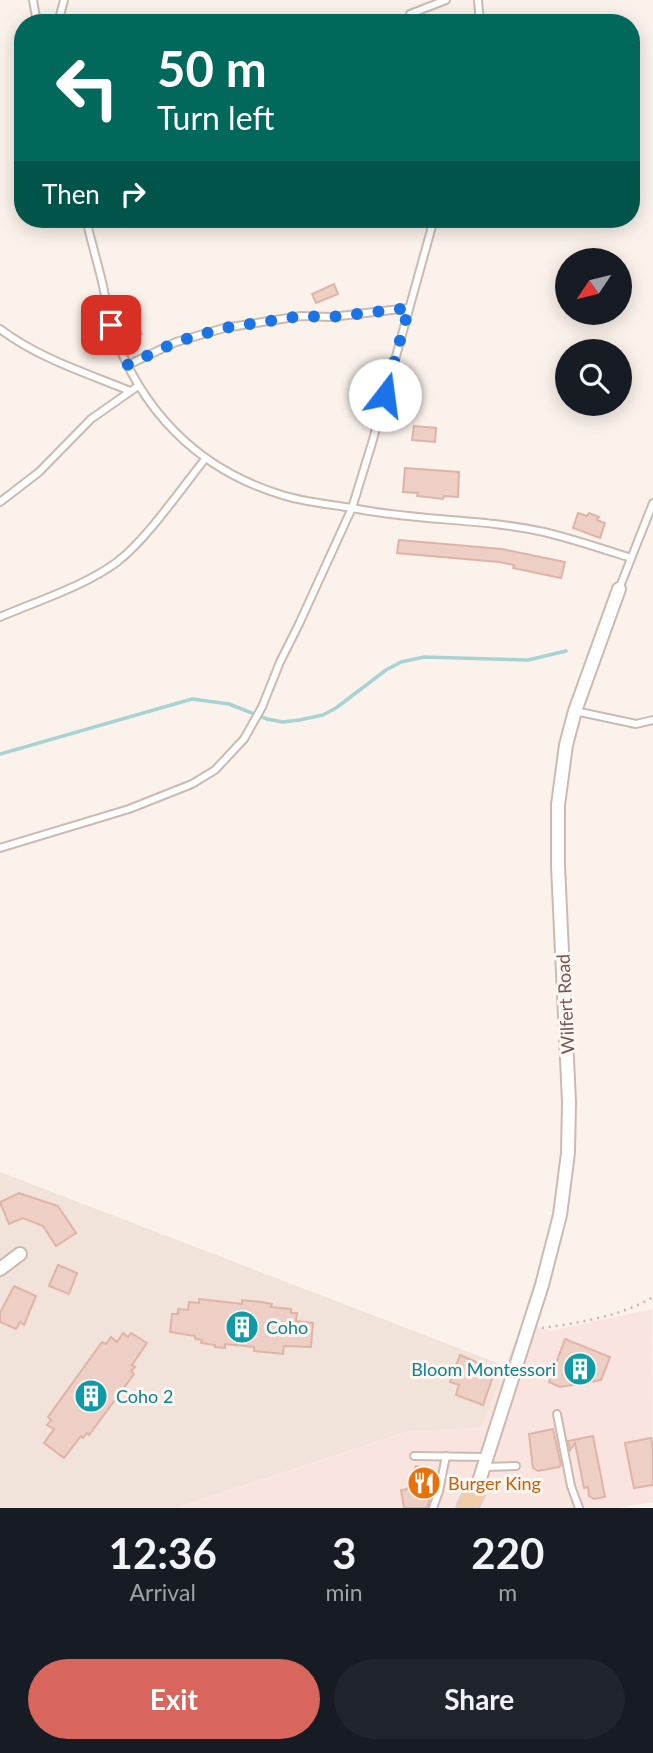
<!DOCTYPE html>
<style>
:root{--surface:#171b24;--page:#20242c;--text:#f1f3f6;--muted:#9ea1a6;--accent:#d8665d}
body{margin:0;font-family:Lato,sans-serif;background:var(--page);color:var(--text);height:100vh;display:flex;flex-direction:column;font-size:26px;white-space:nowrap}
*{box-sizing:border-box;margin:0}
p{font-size:23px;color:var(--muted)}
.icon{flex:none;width:38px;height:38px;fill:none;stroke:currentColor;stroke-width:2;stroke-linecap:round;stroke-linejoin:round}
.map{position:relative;height:1508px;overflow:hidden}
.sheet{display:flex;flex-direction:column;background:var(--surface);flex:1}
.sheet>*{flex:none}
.guide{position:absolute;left:14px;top:14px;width:626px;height:214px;border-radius:28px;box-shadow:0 4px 18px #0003;background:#00695c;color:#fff;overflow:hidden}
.needle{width:46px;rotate:235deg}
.controls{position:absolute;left:555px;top:248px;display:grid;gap:14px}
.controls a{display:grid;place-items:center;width:77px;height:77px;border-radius:50%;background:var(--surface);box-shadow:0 4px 18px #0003;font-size:35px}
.pin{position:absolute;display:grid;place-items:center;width:60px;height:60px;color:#fff;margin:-30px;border-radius:14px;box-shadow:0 4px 10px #0006}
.me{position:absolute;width:77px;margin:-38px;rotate:15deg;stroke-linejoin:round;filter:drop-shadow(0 0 5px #0008)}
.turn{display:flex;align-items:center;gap:24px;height:147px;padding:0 28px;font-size:32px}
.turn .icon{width:91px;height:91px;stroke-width:2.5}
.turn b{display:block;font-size:49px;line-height:60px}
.then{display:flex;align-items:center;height:66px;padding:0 28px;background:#0003;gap:14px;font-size:26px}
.eta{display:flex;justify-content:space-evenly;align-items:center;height:119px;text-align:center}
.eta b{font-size:42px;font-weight:700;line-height:49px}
.button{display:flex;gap:14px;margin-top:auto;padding:14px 28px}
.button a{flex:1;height:80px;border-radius:42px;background:var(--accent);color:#fff;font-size:28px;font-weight:700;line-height:80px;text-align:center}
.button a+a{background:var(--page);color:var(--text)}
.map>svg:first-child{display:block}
</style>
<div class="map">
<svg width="653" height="1508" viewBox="0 0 653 1508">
<rect width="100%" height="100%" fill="#fbf2eb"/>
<!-- residential -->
<path fill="#f2e3da" d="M 0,1172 L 505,1366 L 482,1428 L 409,1431 L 175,1508 L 0,1508 Z"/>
<!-- commercial -->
<path fill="#fae4e0" d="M 652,1309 L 653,1502 L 619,1508 L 175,1508 L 409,1431 L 481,1428 L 523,1321 L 550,1331 Z"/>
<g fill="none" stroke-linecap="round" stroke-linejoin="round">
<!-- stream -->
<path stroke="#a8d3d4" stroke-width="3.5" d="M 0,754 L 192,699 L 229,704 L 267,719 L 283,722 L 299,720 L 323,715 L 336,708 L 386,670 L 401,662 L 424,657 L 528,660 L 566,651"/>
</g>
<!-- building -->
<g fill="#eecfc5" stroke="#dfb4a7" stroke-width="2">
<path d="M 334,284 L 338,294 L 316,303 L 312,294 Z"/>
<path d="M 136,321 L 142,334 L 132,339 L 127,325 Z"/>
<path d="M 414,426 L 436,428 L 435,442 L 412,440 Z"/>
<path d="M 405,468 L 459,472 L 458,497 L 444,496 L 443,499 L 417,496 L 418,493 L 403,492 Z"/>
<path d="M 578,513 L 587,516 L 589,513 L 599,517 L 597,520 L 605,523 L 600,538 L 573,528 Z"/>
<path d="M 399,540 L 502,549 L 565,562 L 561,578 L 513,568 L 514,565 L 499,562 L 397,553 Z"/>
<path d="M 19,1193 L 58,1206 L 76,1233 L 56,1246 L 43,1226 L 23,1218 L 9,1224 L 0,1202 Z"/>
<path d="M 58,1265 L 77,1273 L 69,1294 L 49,1286 Z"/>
<path d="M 14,1286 L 36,1296 L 24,1325 L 20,1322 L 16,1329 L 0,1322 L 0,1313 Z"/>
<path d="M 199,1299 L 242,1304 L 242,1300 L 262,1302 L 272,1304 L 271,1307 L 291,1309 L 291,1313 L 297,1313 L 296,1321 L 313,1323 L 311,1347 L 284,1346 L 283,1354 L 254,1351 L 254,1347 L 225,1344 L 225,1348 L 215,1347 L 215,1345 L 201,1343 L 202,1340 L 195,1339 L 195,1336 L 170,1332 L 172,1314 L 178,1314 L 178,1309 L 188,1310 L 189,1302 L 199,1303 Z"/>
<path d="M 123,1333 L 128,1337 L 131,1333 L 147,1343 L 132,1365 L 135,1367 L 131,1371 L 134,1374 L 89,1435 L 87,1433 L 83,1438 L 81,1436 L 64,1458 L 44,1443 L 54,1429 L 47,1425 L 51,1420 L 48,1417 L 102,1342 L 106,1344 L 111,1337 L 117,1342 Z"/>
<path d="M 565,1339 L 610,1357 L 601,1380 L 560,1387 L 549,1382 Z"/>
<path d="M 460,1355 L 495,1370 L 483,1405 L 456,1395 L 459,1385 L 450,1382 Z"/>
<path d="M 553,1429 L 561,1465 L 559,1467 L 538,1471 L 533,1468 L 529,1434 Z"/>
<path d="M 593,1436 L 605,1497 L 594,1499 L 589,1496 L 588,1487 L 584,1488 L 575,1443 L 570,1450 L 568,1441 Z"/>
<path d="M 651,1438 L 653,1449 L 653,1485 L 634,1488 L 625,1443 Z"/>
<path d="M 416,1466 L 437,1474 L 427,1508 L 404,1508 L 401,1490 L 407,1489 Z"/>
</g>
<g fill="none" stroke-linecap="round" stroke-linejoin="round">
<defs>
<g id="lane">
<path d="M 33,0 L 37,23"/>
<path d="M 478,0 L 480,23"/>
<path d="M 410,14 L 446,0"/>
<path d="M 58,23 L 64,0"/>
<path d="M 86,219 C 91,241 98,264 103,286 C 106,300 108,314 112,328 C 140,409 196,468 279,494 C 302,502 328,504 352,508 L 372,443 L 434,219"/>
<path d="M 0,329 C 38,358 86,373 130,391"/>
<path d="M 128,365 L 176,342 L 224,328 L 301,316 L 331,317 L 409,308"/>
<path d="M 0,502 L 39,472 L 91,419 L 138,386"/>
<path d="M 619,589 L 653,503"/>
<path d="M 0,617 C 37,601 85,586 117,562 C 146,540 181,489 205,459"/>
<path d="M 575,711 L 636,724 L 653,720"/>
<path d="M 0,848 L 129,809 L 192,784 L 215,770 L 244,739 L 262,707 L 280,662 L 299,624 L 352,508 C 415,521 481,518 544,532 C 573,539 603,549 631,558"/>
<path d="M 557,1414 L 571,1486 L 579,1508"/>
<path d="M 414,1456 L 486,1457"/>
<path d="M 483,1467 L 516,1466"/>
<path d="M 433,1508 L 439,1491 L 446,1456"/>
</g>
<g id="street">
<path d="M 0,1269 L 20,1254"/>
<path d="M 474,1497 L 542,1285 L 560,1215 L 568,1153 L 569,1102 L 558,866 L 558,805 L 566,745 L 575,711 L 619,589"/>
</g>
<path id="primary" d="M 467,1508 L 475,1492"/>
</defs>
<!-- lane casing -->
<use href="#lane" stroke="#ccbab1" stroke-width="10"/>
<!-- street casing -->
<use href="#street" stroke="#ccbab1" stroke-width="16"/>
<!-- primary casing -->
<use href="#primary" stroke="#d8d0ce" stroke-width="23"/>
<!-- path -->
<path stroke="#d3b2a8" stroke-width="2.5" stroke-dasharray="2 5" stroke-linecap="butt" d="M 542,1328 C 578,1323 622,1316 653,1297"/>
<!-- lane -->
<use href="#lane" stroke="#fff" stroke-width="6"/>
<!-- street -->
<use href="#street" stroke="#fff" stroke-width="12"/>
<!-- primary -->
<use href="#primary" stroke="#f2cdaa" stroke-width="19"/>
</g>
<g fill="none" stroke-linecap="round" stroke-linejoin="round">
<!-- route -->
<path stroke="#1a73e8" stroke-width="12" stroke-dasharray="0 21.6" d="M 111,325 L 128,365 L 176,342 L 224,328 L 301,316 L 331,317 L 409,308 L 385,395"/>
</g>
<!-- icons -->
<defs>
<symbol id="building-disc" viewBox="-11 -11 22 22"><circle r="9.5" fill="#0f9aa8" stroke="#fef7f1"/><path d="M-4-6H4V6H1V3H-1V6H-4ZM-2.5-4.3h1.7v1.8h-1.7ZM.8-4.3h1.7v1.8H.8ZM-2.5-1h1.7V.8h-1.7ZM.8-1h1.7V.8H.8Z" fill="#fff"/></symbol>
<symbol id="restaurant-disc" viewBox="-11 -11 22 22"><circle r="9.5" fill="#e8710a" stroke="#fef7f1"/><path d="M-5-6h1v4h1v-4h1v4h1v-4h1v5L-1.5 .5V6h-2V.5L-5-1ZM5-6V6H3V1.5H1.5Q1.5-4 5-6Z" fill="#fff"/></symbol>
</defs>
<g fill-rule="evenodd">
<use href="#building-disc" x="223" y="1308" width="38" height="38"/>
<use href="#building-disc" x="561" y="1350" width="38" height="38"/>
<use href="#building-disc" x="72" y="1377" width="38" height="38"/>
<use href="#restaurant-disc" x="405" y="1464" width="38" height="38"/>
</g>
<g text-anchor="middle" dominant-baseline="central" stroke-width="6" stroke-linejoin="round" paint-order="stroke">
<!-- street labels -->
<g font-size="18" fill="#745850" stroke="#fef7f1">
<text transform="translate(565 1004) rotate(-93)">Wilfert Road</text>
</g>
<!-- culture labels -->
<g font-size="18" fill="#0d838f" stroke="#fef7f1" text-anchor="start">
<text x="266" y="1327">Coho</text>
<text x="556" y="1369" text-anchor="end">Bloom Montessori</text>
<text x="116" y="1396">Coho 2</text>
</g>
<!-- food labels -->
<g font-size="18" fill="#c56008" stroke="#fef7f1" text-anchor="start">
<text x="448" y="1483">Burger King</text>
</g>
</g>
</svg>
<div class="controls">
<a><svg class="needle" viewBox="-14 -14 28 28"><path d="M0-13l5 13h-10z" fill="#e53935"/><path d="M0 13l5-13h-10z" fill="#9ea1a6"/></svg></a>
<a><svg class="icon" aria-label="search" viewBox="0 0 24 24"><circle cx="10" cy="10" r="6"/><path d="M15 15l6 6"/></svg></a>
</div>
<div class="pin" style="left:111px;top:325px;background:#d93025"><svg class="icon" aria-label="arrive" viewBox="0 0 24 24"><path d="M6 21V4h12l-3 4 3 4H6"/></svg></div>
<svg class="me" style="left:385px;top:395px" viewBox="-20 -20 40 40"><circle r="19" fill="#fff"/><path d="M0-13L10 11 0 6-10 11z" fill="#1a73e8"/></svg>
<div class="guide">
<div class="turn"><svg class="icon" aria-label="left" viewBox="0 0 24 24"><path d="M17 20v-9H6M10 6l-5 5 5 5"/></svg><div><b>50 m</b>Turn left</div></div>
<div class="then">Then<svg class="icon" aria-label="right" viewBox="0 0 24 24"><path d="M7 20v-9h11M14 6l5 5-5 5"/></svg></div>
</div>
</div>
<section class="sheet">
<div class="eta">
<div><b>12:36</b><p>Arrival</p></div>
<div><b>3</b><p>min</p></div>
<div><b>220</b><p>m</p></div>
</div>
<div class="button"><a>Exit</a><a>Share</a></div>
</section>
